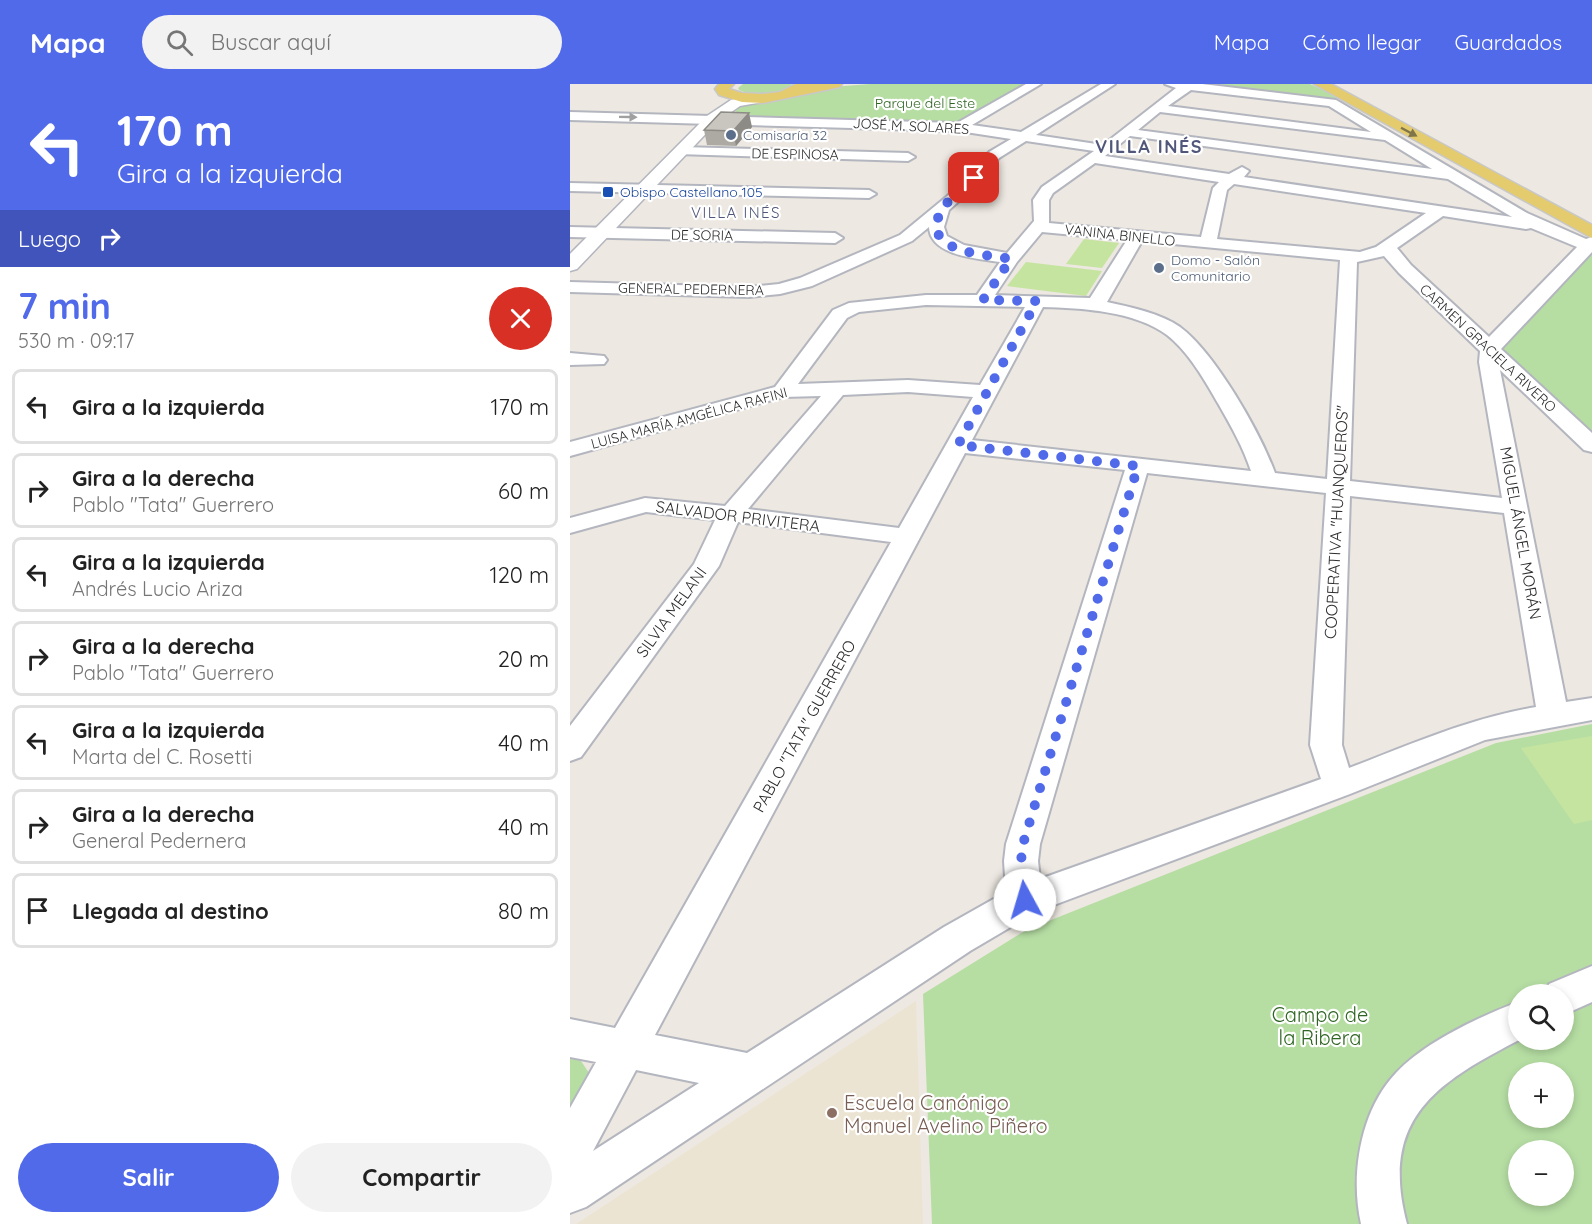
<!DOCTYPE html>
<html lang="es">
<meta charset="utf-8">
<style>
:root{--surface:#fff;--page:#f2f2f2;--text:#222;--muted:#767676;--line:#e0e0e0;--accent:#516aea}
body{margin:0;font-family:Quicksand,sans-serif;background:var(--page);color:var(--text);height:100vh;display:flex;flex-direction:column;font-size:22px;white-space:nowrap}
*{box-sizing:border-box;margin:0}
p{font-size:20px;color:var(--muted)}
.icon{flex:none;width:33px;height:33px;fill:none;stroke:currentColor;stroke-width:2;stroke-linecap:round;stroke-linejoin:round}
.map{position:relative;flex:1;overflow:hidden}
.details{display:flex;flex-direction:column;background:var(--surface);width:570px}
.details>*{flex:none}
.banner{background:#516aea;color:#fff;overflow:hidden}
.tools{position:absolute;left:938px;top:900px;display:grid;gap:12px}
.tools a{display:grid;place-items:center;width:66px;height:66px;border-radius:50%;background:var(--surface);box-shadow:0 3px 9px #0003;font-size:30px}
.pin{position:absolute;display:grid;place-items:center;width:51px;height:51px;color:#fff;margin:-26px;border-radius:12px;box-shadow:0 3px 9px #0006}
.me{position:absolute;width:66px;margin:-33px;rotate:354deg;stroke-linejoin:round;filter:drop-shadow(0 0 4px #0008)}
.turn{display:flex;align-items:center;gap:21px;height:126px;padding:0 18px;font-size:27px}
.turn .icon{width:78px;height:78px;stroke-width:2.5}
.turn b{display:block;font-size:42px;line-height:51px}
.then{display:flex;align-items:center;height:57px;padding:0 18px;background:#0003;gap:12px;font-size:22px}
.round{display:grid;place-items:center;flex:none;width:63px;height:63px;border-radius:32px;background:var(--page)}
.head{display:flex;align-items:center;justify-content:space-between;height:102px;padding:0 18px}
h1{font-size:36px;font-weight:700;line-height:45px;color:var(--accent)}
.cta{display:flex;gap:12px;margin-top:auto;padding:12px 18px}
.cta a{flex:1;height:69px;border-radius:36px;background:var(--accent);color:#fff;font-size:24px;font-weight:700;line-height:69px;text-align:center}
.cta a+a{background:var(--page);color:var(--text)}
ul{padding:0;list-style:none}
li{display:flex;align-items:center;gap:18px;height:75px;margin:0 12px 9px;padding:0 6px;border:3px solid var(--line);border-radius:9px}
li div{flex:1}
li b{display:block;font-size:22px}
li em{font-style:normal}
header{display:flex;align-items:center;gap:36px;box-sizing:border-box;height:84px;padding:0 30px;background:var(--accent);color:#fff}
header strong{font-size:28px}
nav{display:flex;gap:33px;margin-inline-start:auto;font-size:21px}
.search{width:420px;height:54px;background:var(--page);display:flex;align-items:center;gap:15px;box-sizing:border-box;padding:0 21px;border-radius:33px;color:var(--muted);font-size:22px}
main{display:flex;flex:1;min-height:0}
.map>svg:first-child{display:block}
</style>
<header>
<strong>Mapa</strong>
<div class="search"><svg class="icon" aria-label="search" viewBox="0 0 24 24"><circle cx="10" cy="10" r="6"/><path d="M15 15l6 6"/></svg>Buscar aquí</div>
<nav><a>Mapa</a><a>Cómo llegar</a><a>Guardados</a></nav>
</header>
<main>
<section class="details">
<div class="banner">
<div class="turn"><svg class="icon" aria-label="left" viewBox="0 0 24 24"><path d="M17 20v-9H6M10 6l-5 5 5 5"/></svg><div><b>170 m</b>Gira a la izquierda</div></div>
<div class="then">Luego<svg class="icon" aria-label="right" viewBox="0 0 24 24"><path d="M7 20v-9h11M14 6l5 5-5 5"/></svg></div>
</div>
<div class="head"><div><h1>7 min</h1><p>530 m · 09:17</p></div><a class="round" style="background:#d93025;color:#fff"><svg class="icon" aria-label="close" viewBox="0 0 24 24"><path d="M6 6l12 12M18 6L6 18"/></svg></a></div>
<ul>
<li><svg class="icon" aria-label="left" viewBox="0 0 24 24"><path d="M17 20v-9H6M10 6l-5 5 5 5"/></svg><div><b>Gira a la izquierda</b></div><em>170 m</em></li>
<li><svg class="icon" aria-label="right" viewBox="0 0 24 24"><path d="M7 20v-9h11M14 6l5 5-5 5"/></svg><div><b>Gira a la derecha</b><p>Pablo &quot;Tata&quot; Guerrero</p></div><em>60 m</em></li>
<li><svg class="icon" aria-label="left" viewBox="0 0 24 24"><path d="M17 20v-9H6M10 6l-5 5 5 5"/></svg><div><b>Gira a la izquierda</b><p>Andrés Lucio Ariza</p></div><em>120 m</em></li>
<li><svg class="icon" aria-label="right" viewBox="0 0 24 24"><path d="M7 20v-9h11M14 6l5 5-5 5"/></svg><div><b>Gira a la derecha</b><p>Pablo &quot;Tata&quot; Guerrero</p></div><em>20 m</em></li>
<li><svg class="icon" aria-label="left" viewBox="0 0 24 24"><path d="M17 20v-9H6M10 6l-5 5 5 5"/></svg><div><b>Gira a la izquierda</b><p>Marta del C. Rosetti</p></div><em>40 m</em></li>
<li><svg class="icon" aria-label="right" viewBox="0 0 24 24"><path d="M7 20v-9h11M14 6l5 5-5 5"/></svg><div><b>Gira a la derecha</b><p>General Pedernera</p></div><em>40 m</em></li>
<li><svg class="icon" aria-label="arrive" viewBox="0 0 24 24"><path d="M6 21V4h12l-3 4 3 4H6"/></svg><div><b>Llegada al destino</b></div><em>80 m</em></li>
</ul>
<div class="cta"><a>Salir</a><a>Compartir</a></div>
</section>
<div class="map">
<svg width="1022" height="1140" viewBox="0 0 1022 1140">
<rect width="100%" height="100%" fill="#ede8e1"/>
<!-- education -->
<path fill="#ece4d2" d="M 346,917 L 353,1140 L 6,1140 Z"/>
<!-- green -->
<g fill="#b6dea3" fill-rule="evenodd">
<path d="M 173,0 L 222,0 C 212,13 184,13 169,6 L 168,4 Z"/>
<path d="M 300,0 L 459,0 L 384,40 L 163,31 L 172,19 L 213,16 L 262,3 Z"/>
<path d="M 640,0 L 740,0 L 768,13 L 760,17 L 634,2 Z"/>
<path d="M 1022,169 L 1022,347 L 931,266 Z"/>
<path d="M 1022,640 L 1022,1140 L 362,1140 L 353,910 L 456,846 L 926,659 ZM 948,910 L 993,910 L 993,956 L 948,956 ZM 948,988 L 993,988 L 993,1034 L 948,1034 ZM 948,1066 L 993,1066 L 993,1112 L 948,1112 Z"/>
<path d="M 0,974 L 11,977 L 23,995 L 0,1037 Z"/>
</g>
<!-- pitch -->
<g fill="#c5e4a0">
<path d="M 514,155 L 549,159 L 532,184 L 496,180 Z"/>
<path d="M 456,178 L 532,187 L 516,212 L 437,202 Z"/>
<path d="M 1022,652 L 1022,736 L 1004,740 L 951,664 Z"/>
</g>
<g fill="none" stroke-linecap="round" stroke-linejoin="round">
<defs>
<g id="street">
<path d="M 456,0 L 471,0 L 402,41 L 451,48 L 531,0 L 545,0 L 466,51 L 533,61 L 606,4 L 595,0 L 632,0 L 766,16 L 957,129 L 1016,155 L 1022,153 L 1022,168 L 931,265 L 1022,349 L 1022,368 L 1014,366 L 930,286 L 996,618 L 1022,614 L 1022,636 L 915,656 L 780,710 L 468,827 L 400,867 L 16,1123 L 0,1129 L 0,1024 L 26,978 L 0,973 L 0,935 L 45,944 L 321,458 L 168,438 L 149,482 L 11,673 L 0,677 L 0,642 L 124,480 L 145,436 L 76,428 L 0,449 L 0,434 L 75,414 L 155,422 L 251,312 L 213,313 L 0,372 L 0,358 L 205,303 L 263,226 L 279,219 L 356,211 L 407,211 L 430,178 C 409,175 360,172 359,143 L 342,157 L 242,202 L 210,210 L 179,213 L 0,208 L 0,198 L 179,203 L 209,200 L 230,194 L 330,151 L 387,104 L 419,68 L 441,55 L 389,47 L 0,36 L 0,28 L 387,39 ZM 621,6 L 759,22 L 801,48 L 598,22 ZM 590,28 L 815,56 L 862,85 L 568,46 ZM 560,52 L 878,95 L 942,133 L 674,93 L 679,87 L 672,83 L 659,90 L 535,72 ZM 456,57 L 524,67 L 472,103 L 463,116 L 464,137 L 437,169 L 394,161 L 377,152 L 374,143 L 379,126 L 397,110 L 429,74 ZM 525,79 L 649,98 L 643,104 L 631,153 L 479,139 L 479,116 L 483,109 ZM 664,100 L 856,129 L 806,163 L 790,168 L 647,155 L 657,106 ZM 873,132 L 956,145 L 961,144 L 1007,163 L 919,253 L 841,181 L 827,164 ZM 472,148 L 557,156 L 520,214 L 425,211 L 447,178 ZM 572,157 L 770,176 L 757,395 L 705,389 C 690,348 645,269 610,243 C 590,229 560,223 537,218 ZM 814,172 L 829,189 L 910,267 L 909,278 L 932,414 L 780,397 L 787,178 ZM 356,221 L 455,223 L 410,301 L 338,296 L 228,300 L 277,234 L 289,228 ZM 473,223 C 511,224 565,227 597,251 C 619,268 635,297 649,321 C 661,342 673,363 681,387 L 402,356 ZM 338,308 L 403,313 L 329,444 L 178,425 L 273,311 ZM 395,369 L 555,386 L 436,760 L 434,777 L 436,808 L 374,843 L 177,969 L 85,951 ZM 577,389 L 756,409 L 740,661 L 751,695 L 470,795 L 468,777 L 470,760 ZM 780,412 L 934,429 L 966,623 C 900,634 842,660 779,684 L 772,661 ZM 66,986 L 129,999 L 23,1067 Z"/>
<path d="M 112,63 L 338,69 L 345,73 L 338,77 L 107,70 L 105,67 L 107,64 Z"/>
<path d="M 0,99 L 299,106 L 306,110 L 299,114 L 0,107 Z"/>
<path d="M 0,143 L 265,149 L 273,154 L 265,159 L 0,153 Z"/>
<path d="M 0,269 L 34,272 L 37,276 L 34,280 L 0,281 Z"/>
<path d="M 1022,882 L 1022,918 L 993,931 L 993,910 L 975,910 L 979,900 Z"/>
<path d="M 948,918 L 949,956 C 866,999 809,1035 837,1140 L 791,1140 C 780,1091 790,1027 826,989 C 855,958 909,933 948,918 Z"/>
</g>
<path id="secondary" d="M 193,10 L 200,14 L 198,17 L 170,22 L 147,38 L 7,185 L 0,187 L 0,170 L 137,32 L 161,16 Z"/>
<g id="primary">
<path d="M 149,0 L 164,0 L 159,5 L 172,9 L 193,10 L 210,8 L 226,0 L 272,0 L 270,3 L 193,19 L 172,18 L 149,11 L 145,5 Z"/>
<path d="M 744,0 L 761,0 L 1022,141 L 1022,154 Z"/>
</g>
</defs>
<!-- street casing -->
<use href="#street" stroke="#b4b6bf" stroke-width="4"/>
<!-- secondary casing -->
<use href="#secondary" stroke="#b4b6bf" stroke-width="3"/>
<!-- primary casing -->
<use href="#primary" stroke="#c8c8c8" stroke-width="3"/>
<!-- street -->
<use href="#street" fill="#fff" fill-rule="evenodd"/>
<!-- secondary -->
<use href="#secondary" fill="#fff" fill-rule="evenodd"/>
<!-- primary -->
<use href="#primary" fill="#e4cb6e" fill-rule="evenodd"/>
</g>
<!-- wall -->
<path fill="#adaaa4" d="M 182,43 L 166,62 L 137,61 L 134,46 Z"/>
<!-- shaded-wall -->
<path fill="#8d8b86" d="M 179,29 L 182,43 L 166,62 L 163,47 Z"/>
<!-- building -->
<path fill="#c9c6bf" stroke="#8d8b86" stroke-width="1.5" d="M 151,28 L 179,29 L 163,47 L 134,46 Z"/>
<!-- one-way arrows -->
<defs><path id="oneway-solid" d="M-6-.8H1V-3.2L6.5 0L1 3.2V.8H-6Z" transform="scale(1.5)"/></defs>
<use fill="#a0a0a0" href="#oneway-solid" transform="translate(58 33) rotate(1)"/>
<use fill="#7f744a" href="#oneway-solid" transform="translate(839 48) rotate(28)"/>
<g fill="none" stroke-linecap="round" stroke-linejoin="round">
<!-- route -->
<path stroke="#516aea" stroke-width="10" stroke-dasharray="0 18" d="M 404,94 C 395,103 376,117 371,127 C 349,169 415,170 441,175 L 413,216 L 467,217 L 388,361 L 568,382 L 453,760 L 451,777 L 455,816"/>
</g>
<!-- markers -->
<g fill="#5c6f8a" stroke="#fff" stroke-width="2">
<circle cx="161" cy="51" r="6"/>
<circle cx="589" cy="184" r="6"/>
</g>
<rect fill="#1a4fb4" stroke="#fff" stroke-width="2" x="32" y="102" width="12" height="12" rx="3"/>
<circle fill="#8d6e63" stroke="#fff" stroke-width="2" cx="262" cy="1029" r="6"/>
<g text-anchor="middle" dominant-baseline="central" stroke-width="4.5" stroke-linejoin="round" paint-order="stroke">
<!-- far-park labels -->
<g font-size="14" fill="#2e6522" stroke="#fff">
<text x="355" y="19">Parque del Este</text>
</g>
<!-- far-street labels -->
<g font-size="14" fill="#2d2d2d" stroke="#fff">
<text transform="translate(341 42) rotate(3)">JOSÉ M. SOLARES</text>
<text transform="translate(225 70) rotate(1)">DE ESPINOSA</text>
<text transform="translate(132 151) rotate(1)">DE SORIA</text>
<text transform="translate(550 151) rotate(6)">VANINA BINELLO</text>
<text transform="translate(121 205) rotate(1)">GENERAL PEDERNERA</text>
<text transform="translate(918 264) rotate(43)">CARMEN GRACIELA RIVERO</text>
<text transform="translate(119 334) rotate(-15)">LUISA MARÍA AMGÉLICA RAFINI</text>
</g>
<!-- far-service labels -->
<g font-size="14" fill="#4e5e75" stroke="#fff" text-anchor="start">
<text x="173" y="51">Comisaría 32</text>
<text x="601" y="176">Domo - Salón<tspan x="601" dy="16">Comunitario</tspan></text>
</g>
<!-- far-transit labels -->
<g font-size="14" fill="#164399" stroke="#fff" text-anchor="start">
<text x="50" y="108">Obispo Castellano 105</text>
</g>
<!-- far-neighbourhood labels -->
<g font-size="15" letter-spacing="1.5" fill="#51577a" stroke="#fff">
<text x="166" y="128">VILLA INÉS</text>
</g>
<!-- street labels -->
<g font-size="16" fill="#2d2d2d" stroke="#fff">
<text transform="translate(168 432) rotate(7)">SALVADOR PRIVITERA</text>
<text transform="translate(766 438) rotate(-87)">COOPERATIVA "HUANQUEROS"</text>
<text transform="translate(951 449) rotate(80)">MIGUEL ÁNGEL MORÁN</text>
<text transform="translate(101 528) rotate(-54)">SILVIA MELANI</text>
<text transform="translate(234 642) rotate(-61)">PABLO "TATA" GUERRERO</text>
</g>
<!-- far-district labels -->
<g font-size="18" font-weight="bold" letter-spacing="1.5" fill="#51577a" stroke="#fff">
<text x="579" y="62">VILLA INÉS</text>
</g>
<!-- near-park labels -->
<g font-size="20" fill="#2e6522" stroke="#fff">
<text x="750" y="930">Campo de<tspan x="750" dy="23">la Ribera</tspan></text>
</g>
<!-- near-education labels -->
<g font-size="20" fill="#785e54" stroke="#fff" text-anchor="start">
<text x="274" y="1018">Escuela Canónigo<tspan x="274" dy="23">Manuel Avelino Piñero</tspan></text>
</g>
</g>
</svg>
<div class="tools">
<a><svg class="icon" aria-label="search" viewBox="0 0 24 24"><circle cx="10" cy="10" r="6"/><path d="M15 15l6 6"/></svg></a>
<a>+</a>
<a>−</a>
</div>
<div class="pin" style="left:404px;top:94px;background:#d93025"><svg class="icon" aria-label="arrive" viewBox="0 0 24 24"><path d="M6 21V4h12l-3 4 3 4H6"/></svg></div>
<svg class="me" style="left:455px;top:816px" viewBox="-20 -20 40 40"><circle r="19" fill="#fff"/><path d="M0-13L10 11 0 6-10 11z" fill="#516aea"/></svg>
</div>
</main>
